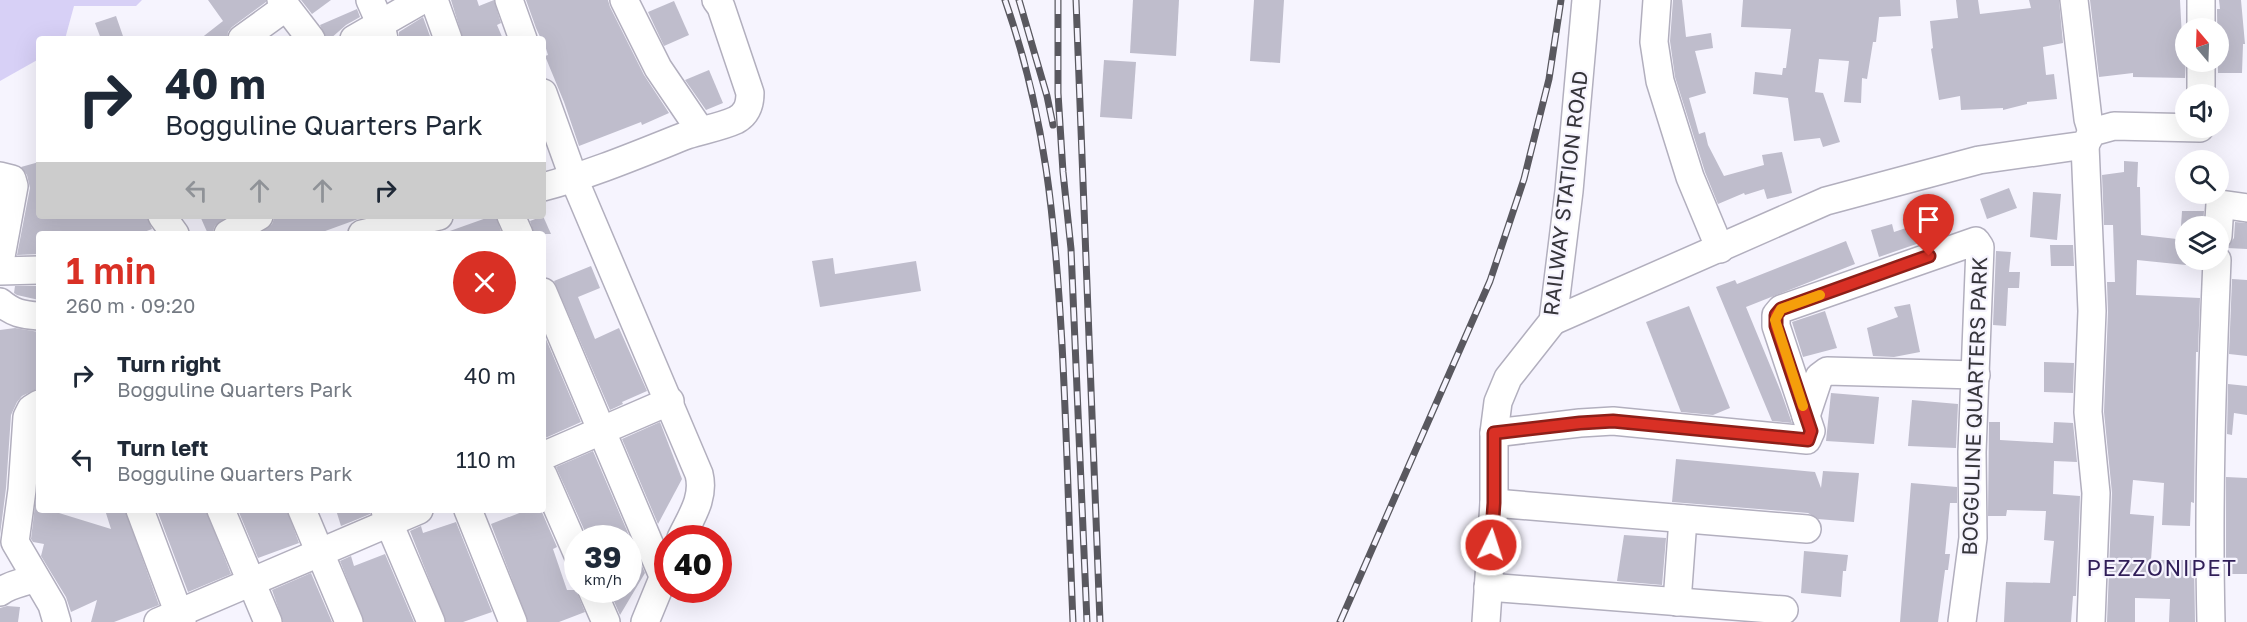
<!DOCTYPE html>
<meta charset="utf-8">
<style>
:root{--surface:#fff;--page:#f2f2f3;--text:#1f2937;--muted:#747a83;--accent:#d93025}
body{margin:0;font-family:"Golos Text",sans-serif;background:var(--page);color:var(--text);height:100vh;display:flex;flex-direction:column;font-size:22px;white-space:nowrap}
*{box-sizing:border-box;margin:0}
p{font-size:20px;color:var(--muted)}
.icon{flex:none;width:33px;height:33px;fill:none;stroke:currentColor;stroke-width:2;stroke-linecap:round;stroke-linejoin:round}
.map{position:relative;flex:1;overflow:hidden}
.side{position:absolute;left:36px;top:231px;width:510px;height:282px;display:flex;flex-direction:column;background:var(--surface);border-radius:6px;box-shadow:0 6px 24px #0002}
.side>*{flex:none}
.hud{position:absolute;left:36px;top:36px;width:510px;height:183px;border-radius:6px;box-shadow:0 6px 24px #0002;background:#fff;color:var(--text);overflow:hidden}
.needle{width:39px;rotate:341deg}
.tools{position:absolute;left:2175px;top:18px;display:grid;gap:12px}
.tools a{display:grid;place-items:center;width:54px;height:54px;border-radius:50%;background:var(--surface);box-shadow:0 6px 24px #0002;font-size:30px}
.speed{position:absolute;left:564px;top:525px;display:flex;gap:12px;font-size:30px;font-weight:700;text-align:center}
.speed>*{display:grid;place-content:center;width:78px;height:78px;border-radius:50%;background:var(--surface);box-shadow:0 6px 24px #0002;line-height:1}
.speed small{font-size:15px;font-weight:400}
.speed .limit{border:9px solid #d22;background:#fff;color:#111}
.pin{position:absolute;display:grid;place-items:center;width:51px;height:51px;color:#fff;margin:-62px -26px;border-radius:50% 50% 50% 0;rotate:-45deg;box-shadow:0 0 6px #0007}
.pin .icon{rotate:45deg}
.me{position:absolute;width:66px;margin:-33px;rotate:4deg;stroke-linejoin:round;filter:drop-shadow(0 0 4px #0008)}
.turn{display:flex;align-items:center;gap:21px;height:126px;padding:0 30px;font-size:27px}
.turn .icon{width:78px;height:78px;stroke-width:2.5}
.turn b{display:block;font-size:42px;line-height:51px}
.lanes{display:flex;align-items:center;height:57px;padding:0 30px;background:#0003;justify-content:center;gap:30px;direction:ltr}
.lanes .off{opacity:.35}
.round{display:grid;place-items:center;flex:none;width:63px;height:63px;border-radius:32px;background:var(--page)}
.headline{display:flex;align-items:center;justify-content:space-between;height:102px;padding:0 30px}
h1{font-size:36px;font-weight:600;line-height:45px;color:var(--accent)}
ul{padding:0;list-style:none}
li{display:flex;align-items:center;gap:18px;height:84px;padding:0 30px}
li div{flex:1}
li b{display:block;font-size:22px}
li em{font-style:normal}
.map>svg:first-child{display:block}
</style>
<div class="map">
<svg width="2247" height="622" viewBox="0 0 2247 622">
<rect width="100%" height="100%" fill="#f6f4fe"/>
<!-- green -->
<path fill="#d7d0f6" d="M 0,0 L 142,0 L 136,6 L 74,6 L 65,39 L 39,39 L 39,59 L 0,81 Z"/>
<!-- building -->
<g fill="#bfbdcc">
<path d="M 208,0 L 266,0 L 266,2 L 232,27 L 228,32 L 227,39 L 200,39 L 223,21 Z"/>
<path d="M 301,0 L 331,0 L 312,14 Z"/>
<path d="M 451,0 L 477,0 L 479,6 L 494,0 L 501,23 L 497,25 L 503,39 L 463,39 Z"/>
<path d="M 526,0 L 608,0 L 610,7 L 644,75 L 669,113 L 642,125 L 641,122 L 579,146 L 564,102 L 545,56 L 548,55 L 543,39 L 541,39 L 536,28 Z"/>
<path d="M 1133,0 L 1179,0 L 1176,56 L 1130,53 Z"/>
<path d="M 1254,0 L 1284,0 L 1280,63 L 1250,61 Z"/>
<path d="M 1673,0 L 1682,0 L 1686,37 L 1711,33 L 1713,48 L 1695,51 L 1706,93 L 1689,98 L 1699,134 L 1705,132 L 1708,145 L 1724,176 L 1764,165 L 1762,155 L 1782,152 L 1792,193 L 1767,199 L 1764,189 L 1745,195 L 1744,193 L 1718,204 L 1705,172 L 1675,77 L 1670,41 Z"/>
<path d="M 1743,0 L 1900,0 L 1901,16 L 1879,17 L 1876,42 L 1873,42 L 1867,79 L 1862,78 L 1861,103 L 1844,102 L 1849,61 L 1819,59 L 1815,92 L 1823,93 L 1840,142 L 1823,147 L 1820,138 L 1794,141 L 1788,98 L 1753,94 L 1755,72 L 1782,75 L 1783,68 L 1786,68 L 1791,29 L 1741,27 Z"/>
<path d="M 1956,0 L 1978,0 L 1980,14 L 2031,8 L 2029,0 L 2059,0 L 2063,43 L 2043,47 L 2046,75 L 2054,74 L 2057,99 L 2027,102 L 2027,104 L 2003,110 L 2003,108 L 1961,110 L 1960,96 L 1939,100 L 1931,49 L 1933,48 L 1930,21 L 1958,18 Z"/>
<path d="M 2090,0 L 2180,0 L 2183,57 L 2186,57 L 2185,78 L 2133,77 L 2133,73 L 2099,77 Z"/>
<path d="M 2219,0 L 2241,0 L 2245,44 L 2243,44 L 2242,73 L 2218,73 L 2217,9 L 2220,9 Z"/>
<path d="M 674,1 L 689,35 L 664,46 L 648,12 Z"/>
<path d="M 357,9 L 360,17 L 346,25 L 330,39 L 326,39 L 320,25 Z"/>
<path d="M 116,16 L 124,39 L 101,39 L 95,23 Z"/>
<path d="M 423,17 L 431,39 L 399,39 L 399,32 Z"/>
<path d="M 1104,60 L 1136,62 L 1132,119 L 1100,117 Z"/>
<path d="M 709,70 L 723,103 L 706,110 L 685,80 Z"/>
<path d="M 2124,161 L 2138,162 L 2137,187 L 2140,187 L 2141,235 L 2186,240 L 2186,265 L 2137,260 L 2136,295 L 2200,298 L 2198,352 L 2196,352 L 2194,503 L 2191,502 L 2190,526 L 2162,525 L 2164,483 L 2133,480 L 2130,514 L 2154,516 L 2151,560 L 2194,560 L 2195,622 L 2169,622 L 2170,599 L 2135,598 L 2135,622 L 2107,622 L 2112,493 L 2104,412 L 2108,312 L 2107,282 L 2115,282 L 2113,225 L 2104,225 L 2102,175 L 2124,172 Z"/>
<path d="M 39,162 L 39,217 L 147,216 L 152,229 L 139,234 L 39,234 L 39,254 L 17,255 L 30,188 L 27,175 L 21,167 Z"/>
<path d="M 2009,188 L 2017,208 L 1987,219 L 1980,199 Z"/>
<path d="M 2033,192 L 2061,194 L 2057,240 L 2030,237 Z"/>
<path d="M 2182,211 L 2204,211 L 2203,226 L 2181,226 Z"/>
<path d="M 1945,215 L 1951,232 L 1879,257 L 1871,230 L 1892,224 L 1894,232 Z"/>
<path d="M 200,216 L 228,216 L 215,226 L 212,234 L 208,234 Z"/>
<path d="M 275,216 L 361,216 L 361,218 L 317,234 L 259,234 L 272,224 Z"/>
<path d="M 492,216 L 496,216 L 502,234 L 447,234 L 447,232 Z"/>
<path d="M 543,216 L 551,234 L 534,234 L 530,221 Z"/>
<path d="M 2235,222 L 2247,223 L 2247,249 L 2227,248 L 2234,238 Z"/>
<path d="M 1846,241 L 1855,264 L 1746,307 L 1781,392 L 1792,423 L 1772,421 L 1716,287 L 1735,280 L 1737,284 Z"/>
<path d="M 2050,245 L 2073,245 L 2074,266 L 2051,266 Z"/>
<path d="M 1996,251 L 2011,252 L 2009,272 L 2020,272 L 2019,288 L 2008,288 L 2006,326 L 1993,325 Z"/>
<path d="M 833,258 L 835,274 L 916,261 L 921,291 L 820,307 L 812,261 Z"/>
<path d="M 591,266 L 600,288 L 578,297 L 595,339 L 619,328 L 647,391 L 622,402 L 623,404 L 610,410 L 554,281 Z"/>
<path d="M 2232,279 L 2247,280 L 2247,356 L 2229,354 Z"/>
<path d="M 15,286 L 39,286 L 39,300 L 17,295 L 14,293 Z"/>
<path d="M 1910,304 L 1920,352 L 1894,357 L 1873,356 L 1867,328 L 1898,317 L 1894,307 Z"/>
<path d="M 1689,306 L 1730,408 L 1713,415 L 1681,412 L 1646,322 Z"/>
<path d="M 1825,311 L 1837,348 L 1803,357 L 1792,322 Z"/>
<path d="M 15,328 L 39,332 L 39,388 L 22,396 L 17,402 L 11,415 L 6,488 L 0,535 L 0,330 Z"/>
<path d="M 543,332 L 581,422 L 543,439 Z"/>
<path d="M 2044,362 L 2074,363 L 2073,393 L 2044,392 Z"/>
<path d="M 2228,384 L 2247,386 L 2247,415 L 2234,413 L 2232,435 L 2227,434 Z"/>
<path d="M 1831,393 L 1879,397 L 1874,444 L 1826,441 Z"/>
<path d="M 1912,400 L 1958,404 L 1956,448 L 1908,446 Z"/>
<path d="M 660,422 L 682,479 L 658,524 L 622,439 Z"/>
<path d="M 1989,422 L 2000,422 L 2000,440 L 2053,443 L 2054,422 L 2073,423 L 2077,462 L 2054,461 L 2053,494 L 2080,496 L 2076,596 L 2073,596 L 2071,622 L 2004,622 L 2006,582 L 2050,583 L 2054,541 L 2044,540 L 2046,511 L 2007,510 L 2006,516 L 1988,516 Z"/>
<path d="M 593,451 L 645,573 L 620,615 L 609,590 L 628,590 L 628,538 L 604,538 L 601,530 L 587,536 L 556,467 Z"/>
<path d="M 1676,459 L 1815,472 L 1821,488 L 1823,471 L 1859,473 L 1854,522 L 1818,519 L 1808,513 L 1672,502 Z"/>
<path d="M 39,472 L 39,510 L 59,513 L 111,529 L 105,510 L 125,510 L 159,605 L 114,622 L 91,622 L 97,600 L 71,612 L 66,597 L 41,556 L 44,544 L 33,542 L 31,539 Z"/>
<path d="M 2226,477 L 2247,478 L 2247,574 L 2226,574 Z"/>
<path d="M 1911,483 L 1957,487 L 1957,503 L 1950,503 L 1945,554 L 1950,554 L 1948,570 L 1945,570 L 1938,622 L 1900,622 Z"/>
<path d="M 157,510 L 206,510 L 231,574 L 188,592 Z"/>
<path d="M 238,510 L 287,510 L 299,543 L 258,558 Z"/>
<path d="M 336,510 L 370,510 L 370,514 L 341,526 Z"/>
<path d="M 527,510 L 541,510 L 557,547 L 553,549 L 567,590 L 576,590 L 585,612 L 559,622 L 528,622 L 491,524 Z"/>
<path d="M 456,522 L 492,612 L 463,622 L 446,622 L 410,531 L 421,526 L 423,533 Z"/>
<path d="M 1624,535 L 1666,538 L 1662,585 L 1617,581 Z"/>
<path d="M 1804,551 L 1848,555 L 1846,571 L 1843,571 L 1841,597 L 1801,593 Z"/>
<path d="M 385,554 L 414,622 L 364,622 L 340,561 L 351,556 L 354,566 Z"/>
<path d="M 311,573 L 332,622 L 283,622 L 272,590 Z"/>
<path d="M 7,606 L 20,607 L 18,622 L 0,622 L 0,608 Z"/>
</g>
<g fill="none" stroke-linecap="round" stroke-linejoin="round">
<defs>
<g id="minor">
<path d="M 281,0 L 311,39"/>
<path d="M 370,0 L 381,25 L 384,39"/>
<path d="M 434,0 L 448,39"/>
<path d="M 509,0 L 523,39"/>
<path d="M 624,0 L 658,68 L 700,130"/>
<path d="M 1657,0 L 1654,42 L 1660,81 L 1690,177 L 1720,249"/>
<path d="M 2074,0 L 2088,119 L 2092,132"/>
<path d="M 2201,28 L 2201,0"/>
<path d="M 242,39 L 286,7"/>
<path d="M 354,39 L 422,0"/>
<path d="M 543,93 L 574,179 L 699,474 C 705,498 691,517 681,538"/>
<path d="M 2201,94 L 2201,62"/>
<path d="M 2085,145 L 2092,311 L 2088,412 L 2096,493 L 2091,622"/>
<path d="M 0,176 L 12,179 L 14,186 L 0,262"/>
<path d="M 543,187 C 592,174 639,154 687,135 C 702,130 721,127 736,120 C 747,114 750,105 750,93 L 721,7 L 716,0"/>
<path d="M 162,216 L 175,234"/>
<path d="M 511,216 L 519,234"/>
<path d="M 228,234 L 259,216"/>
<path d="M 362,234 L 439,216"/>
<path d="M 2218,236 L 2220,204 L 2247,208"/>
<path d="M 0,271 L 39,270"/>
<path d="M 543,292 L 663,576"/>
<path d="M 0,302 C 13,313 22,315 39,316"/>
<path d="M 1553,321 L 1826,201 L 1979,160 L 2085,145 L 2092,132 L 2114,126 L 2200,128"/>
<path d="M 39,404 L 31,409 L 27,417 L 22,490 L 15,542 L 52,605 L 57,622"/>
<path d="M 1806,416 L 1819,377 L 1827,371 L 1976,375"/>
<path d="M 1494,433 L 1580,423 L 1613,421 L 1807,440 L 1811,431 L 1776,326 L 1776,315 L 1781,309 L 1976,241 L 1980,247 L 1972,452 L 1973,538 L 1962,622"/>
<path d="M 543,456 L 670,401"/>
<path d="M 543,475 L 578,555"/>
<path d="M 1494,503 L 1807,529"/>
<path d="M 140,510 L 182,622"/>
<path d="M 221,510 L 268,622"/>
<path d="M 302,510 L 349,622"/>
<path d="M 385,510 L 389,523 L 431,622"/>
<path d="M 468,510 L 513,622"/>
<path d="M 1488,587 L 1784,610"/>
<path d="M 592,590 L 606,622"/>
<path d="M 0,592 C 10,584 23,583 35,578"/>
<path d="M 1677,602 L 1683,519"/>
<path d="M 158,622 L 419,510"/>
<path d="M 645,622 L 668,566"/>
<path d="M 1486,622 L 1494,503 L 1494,433 L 1498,402 L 1508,378 L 1553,321 L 1569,191 L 1586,0"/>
<path d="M 2211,622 C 2208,501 2212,381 2217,260"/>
</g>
</defs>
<!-- minor casing -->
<use href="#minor" stroke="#b2afbe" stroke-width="30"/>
<!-- minor -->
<use href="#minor" stroke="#fff" stroke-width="27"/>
<defs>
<g id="rail">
<path d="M 1005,0 C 1046,117 1055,222 1062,344 C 1067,437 1069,529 1073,622"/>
<path d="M 1019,0 L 1047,96 L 1053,125"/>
<path d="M 1058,0 L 1058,93 L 1063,172 L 1071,249 L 1087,622"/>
<path d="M 1076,0 L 1100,622"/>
<path d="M 1340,622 L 1490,281 L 1524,179 L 1549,79 L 1561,0"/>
</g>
</defs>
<!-- rail casing -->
<use href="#rail" stroke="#59585f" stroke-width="7"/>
<!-- rail -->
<use href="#rail" stroke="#f6f4fe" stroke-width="4.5" stroke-dasharray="14" stroke-linecap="butt"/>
</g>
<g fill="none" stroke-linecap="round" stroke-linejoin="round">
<defs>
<path id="route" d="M 1491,545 L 1494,503 L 1494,433 L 1580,423 L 1613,421 L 1808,440 L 1811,431 L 1776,326 L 1776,315 L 1781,309 L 1929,256"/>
</defs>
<!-- route casing -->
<use href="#route" stroke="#8d1f18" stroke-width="15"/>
<!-- route -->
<use href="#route" stroke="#d93025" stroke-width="10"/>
<!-- slow -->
<path stroke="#f59e0b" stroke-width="10" d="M 1803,406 L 1775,320 L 1781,309 L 1820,295"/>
</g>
<g text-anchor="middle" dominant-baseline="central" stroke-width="4.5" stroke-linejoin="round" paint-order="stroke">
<!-- street labels -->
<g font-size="21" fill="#36353b" stroke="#f6f4fe">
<text transform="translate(1565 193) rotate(-83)">RAILWAY STATION ROAD</text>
<text transform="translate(1974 406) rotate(-88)">BOGGULINE QUARTERS PARK</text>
</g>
<!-- neighbourhood labels -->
<g font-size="22" letter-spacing="1.5" fill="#301e58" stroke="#f6f4fe">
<text x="2162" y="567">PEZZONIPET</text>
</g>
</g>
</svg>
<div class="tools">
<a><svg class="needle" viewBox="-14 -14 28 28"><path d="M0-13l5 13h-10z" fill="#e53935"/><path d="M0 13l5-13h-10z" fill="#747a83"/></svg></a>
<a><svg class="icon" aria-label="sound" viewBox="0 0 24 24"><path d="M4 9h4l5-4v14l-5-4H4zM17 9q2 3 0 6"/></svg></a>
<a><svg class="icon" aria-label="search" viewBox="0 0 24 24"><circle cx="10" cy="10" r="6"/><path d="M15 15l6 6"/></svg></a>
<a><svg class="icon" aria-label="layers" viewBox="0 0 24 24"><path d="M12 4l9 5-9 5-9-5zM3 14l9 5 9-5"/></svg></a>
</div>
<div class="speed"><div>39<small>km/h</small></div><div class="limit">40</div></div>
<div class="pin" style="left:1929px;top:256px;background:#d93025"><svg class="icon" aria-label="arrive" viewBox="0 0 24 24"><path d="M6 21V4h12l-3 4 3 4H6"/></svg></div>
<svg class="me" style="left:1491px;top:545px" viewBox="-20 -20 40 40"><circle r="17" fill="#d93025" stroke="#fff" stroke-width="3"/><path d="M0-11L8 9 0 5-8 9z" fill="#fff"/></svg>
<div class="hud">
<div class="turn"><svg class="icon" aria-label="right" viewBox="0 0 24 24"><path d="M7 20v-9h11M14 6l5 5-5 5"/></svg><div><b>40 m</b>Bogguline Quarters Park</div></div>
<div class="lanes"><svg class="icon off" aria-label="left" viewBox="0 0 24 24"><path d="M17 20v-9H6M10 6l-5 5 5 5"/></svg><svg class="icon off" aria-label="ahead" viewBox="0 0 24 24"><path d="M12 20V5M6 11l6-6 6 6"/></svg><svg class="icon off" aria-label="ahead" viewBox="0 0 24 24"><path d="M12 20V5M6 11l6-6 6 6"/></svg><svg class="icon" aria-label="right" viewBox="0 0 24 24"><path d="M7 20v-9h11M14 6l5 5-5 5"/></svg></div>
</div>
<section class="side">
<div class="headline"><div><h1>1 min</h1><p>260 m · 09:20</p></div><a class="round" style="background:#d93025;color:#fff"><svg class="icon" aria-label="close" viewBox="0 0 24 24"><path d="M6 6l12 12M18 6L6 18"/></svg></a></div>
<ul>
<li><svg class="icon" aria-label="right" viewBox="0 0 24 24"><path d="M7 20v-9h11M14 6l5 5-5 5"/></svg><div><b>Turn right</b><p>Bogguline Quarters Park</p></div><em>40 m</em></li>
<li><svg class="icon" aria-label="left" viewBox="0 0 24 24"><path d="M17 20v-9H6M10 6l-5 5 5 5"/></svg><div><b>Turn left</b><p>Bogguline Quarters Park</p></div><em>110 m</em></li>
</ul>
</section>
</div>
